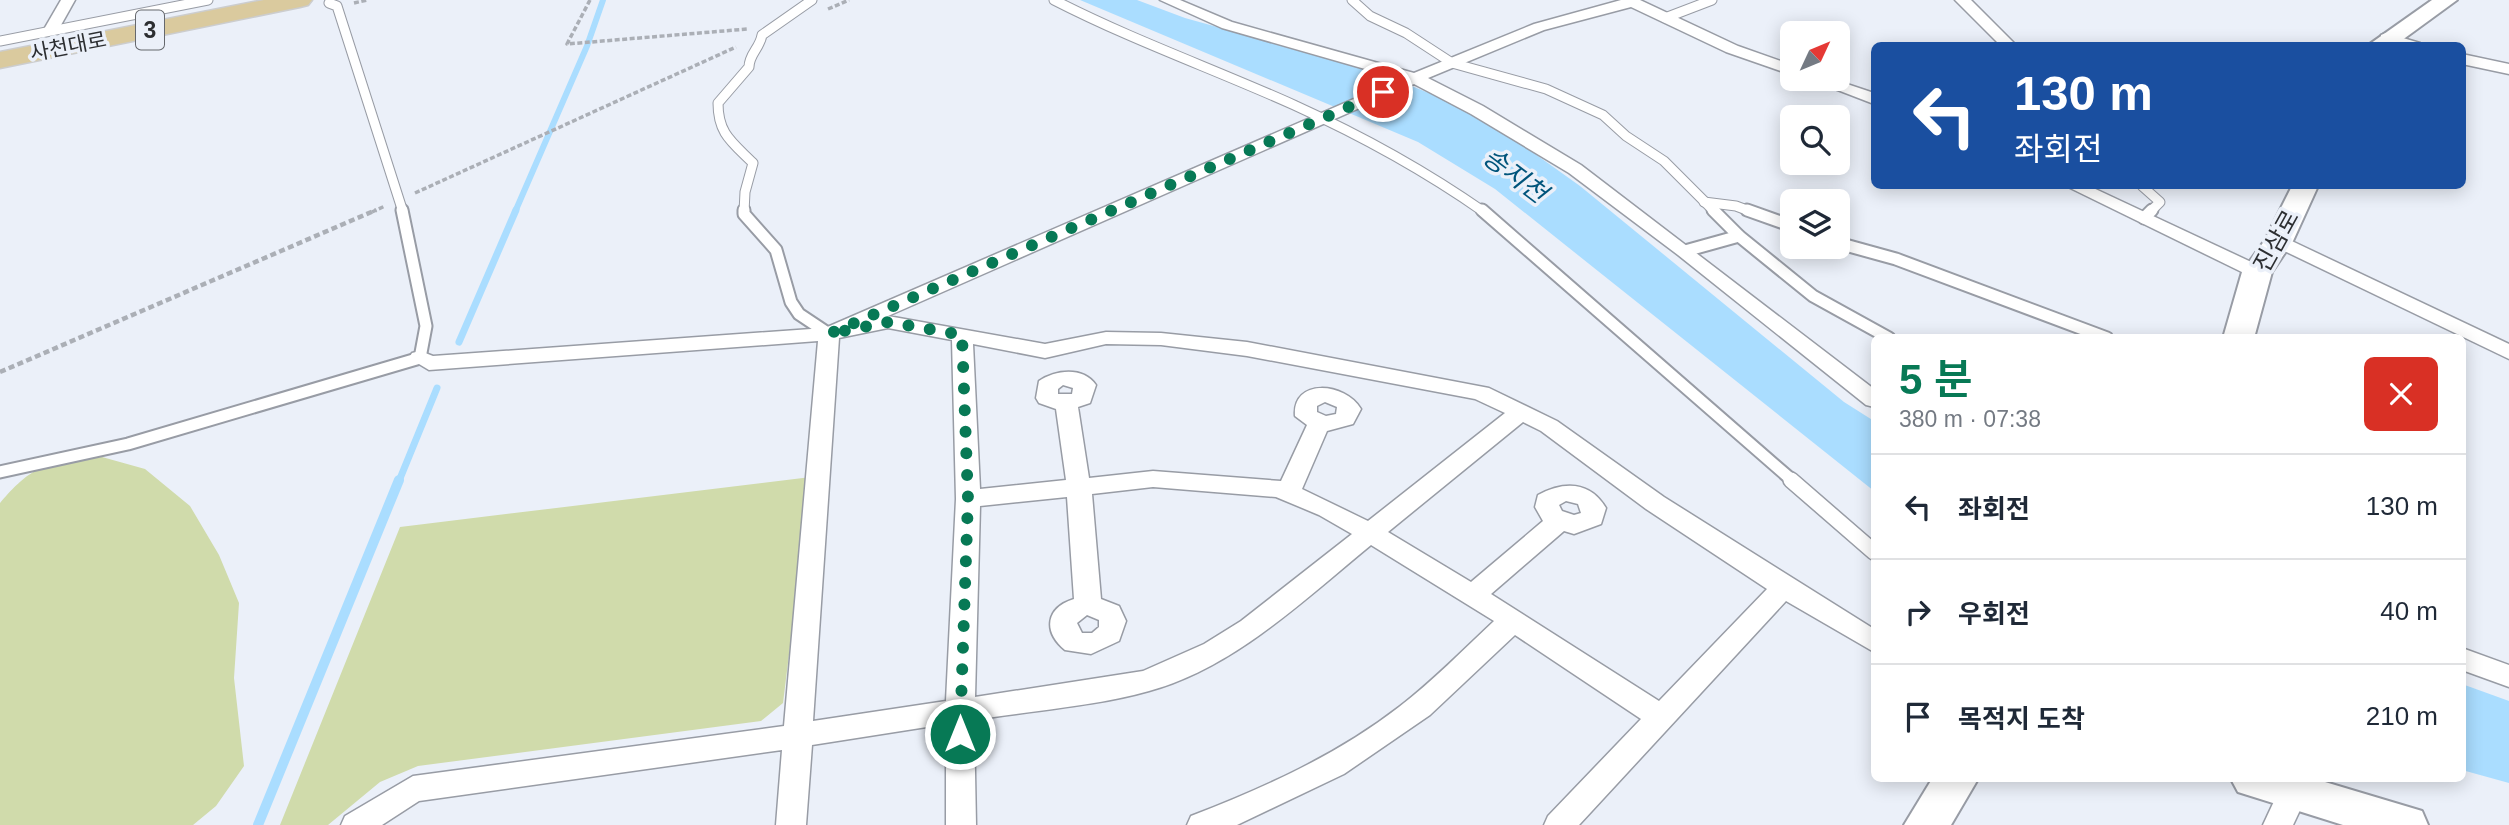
<!DOCTYPE html>
<html lang="ko">
<meta charset="utf-8">
<style>
:root{--surface:#fff;--page:#f6f6f7;--text:#1f2937;--muted:#747a83;--line:#e0e1e3;--accent:#077955}
body{margin:0;font-family:Helvetica,"Noto Sans KR",sans-serif;background:var(--page);color:var(--text);height:100vh;display:flex;flex-direction:column;font-size:26px;white-space:nowrap}
*{box-sizing:border-box;margin:0}
p{font-size:23px;color:var(--muted)}
.icon{flex:none;width:38px;height:38px;fill:none;stroke:currentColor;stroke-width:2;stroke-linecap:round;stroke-linejoin:round}
.map{position:relative;flex:1;overflow:hidden}
.sheet{position:absolute;left:1871px;top:334px;width:595px;height:448px;display:flex;flex-direction:column;background:var(--surface);border-radius:10px;box-shadow:0 4px 18px #0003}
.sheet>*{flex:none}
.guide{position:absolute;left:1871px;top:42px;width:595px;height:147px;border-radius:10px;box-shadow:0 4px 18px #0003;background:#1a4fa0;color:#fff;overflow:hidden}
.needle{width:46px;rotate:46deg}
.fabs{position:absolute;left:1780px;top:21px;display:grid;gap:14px}
.fabs a{display:grid;place-items:center;width:70px;height:70px;border-radius:10px;background:var(--surface);box-shadow:0 4px 18px #0003;font-size:35px}
.pin{position:absolute;display:grid;place-items:center;width:60px;height:60px;color:#fff;margin:-30px;border:4px solid #fff;border-radius:50%;box-shadow:0 2px 7px #0007}
.me{position:absolute;width:77px;margin:-38px;rotate:0deg;stroke-linejoin:round;filter:drop-shadow(0 0 5px #0008)}
.turn{display:flex;align-items:center;gap:24px;height:147px;padding:0 28px;font-size:32px}
.turn .icon{width:91px;height:91px;stroke-width:2.5}
.turn b{display:block;font-size:49px;line-height:60px}
.round{display:grid;place-items:center;flex:none;width:74px;height:74px;border-radius:10px;background:var(--page)}
.summary{display:flex;align-items:center;justify-content:space-between;height:119px;padding:0 28px}
h1{font-size:42px;font-weight:600;line-height:52px;color:var(--accent)}
ul{padding:0;list-style:none}
li{display:flex;align-items:center;gap:21px;height:105px;padding:0 28px;border-top:2px solid var(--line)}
li div{flex:1}
li b{display:block;font-size:26px}
li em{font-style:normal}
.map>svg:first-child{display:block}
</style>
<div class="map">
<svg width="2509" height="825" viewBox="0 0 2509 825">
<rect width="100%" height="100%" fill="#ebf0f9"/>
<!-- green -->
<g fill="#d0dbab">
<path d="M 102,457 L 145,469 L 190,506 L 219,555 L 239,603 L 234,678 L 244,766 L 216,806 L 193,825 L 0,825 L 0,503 C 36,461 49,463 102,457 Z"/>
<path d="M 811,477 L 783,703 L 761,721 L 418,766 L 380,782 L 328,825 L 280,825 L 400,527 Z"/>
</g>
<!-- water -->
<g fill="#adf">
<path d="M 1080,0 L 1137,0 L 1185,18 L 1378,72 L 1460,106 L 1492,123 L 1580,186 L 1844,402 L 1874,421 L 1874,491 L 1495,189 L 1418,142 Z"/>
<path d="M 2462,684 L 2509,701 L 2509,783 L 2462,770 Z"/>
</g>
<g fill="none" stroke-linecap="round" stroke-linejoin="round">
<!-- stream-far2 -->
<path stroke="#adf" stroke-width="6" d="M 515,212 L 587,46 L 603,0"/>
<!-- stream-far1 -->
<g stroke="#adf" stroke-width="7">
<path d="M 459,342 L 516,210"/>
<path d="M 399,481 L 437,388"/>
</g>
<!-- stream -->
<path stroke="#adf" stroke-width="10" d="M 258,825 L 399,480"/>
<defs>
<g id="lane-far2">
<path d="M 1054,0 C 1132,40 1214,69 1294,105 C 1360,135 1424,170 1484,212"/>
<path d="M 1352,0 L 1370,16 L 1406,33 L 1452,63 L 1546,89 L 1603,115 L 1626,136 L 1664,161 L 1715,212"/>
<path d="M 329,3 L 337,6 L 403,212"/>
<path d="M 1665,18 L 1712,0"/>
<path d="M 0,41 L 208,0"/>
<path d="M 2142,186 L 2160,202 L 2150,212"/>
<path d="M 1704,202 L 1736,206 L 1752,212"/>
<path d="M 744,212 L 745,192 L 753,163 C 732,142 718,134 718,103 L 749,67 C 749,54 760,48 762,35 L 812,0"/>
</g>
<g id="lane-far1">
<path d="M 744,210 L 744,214 L 776,250 L 791,302 L 799,314 L 829,334"/>
<path d="M 1482,210 L 1793,481"/>
<path d="M 1713,210 L 1739,236 L 1813,296 L 1889,338"/>
<path d="M 1747,210 L 1792,226"/>
<path d="M 2144,218 L 2152,210"/>
<path d="M 1838,243 L 1896,259 L 2107,338"/>
<path d="M 1685,251 L 1739,236"/>
<path d="M 0,472 L 128,444 L 420,358 L 426,326 L 402,210"/>
</g>
<path id="lane" d="M 1791,480 L 1874,552"/>
<g id="street">
<path d="M 61,0 L 75,0 L 56,34 L 46,34 L 43,31 Z"/>
<path d="M 1160,0 L 1180,0 L 1232,22 L 1414,73 L 1534,24 L 1621,0 L 1640,0 L 1738,46 L 1792,65 L 1792,75 L 1726,52 L 1631,7 L 1544,30 L 1428,78 L 1483,106 L 1581,165 L 1874,389 L 1874,407 L 1866,405 L 1678,255 L 1569,173 L 1471,114 L 1414,84 L 888,316 L 1045,344 L 1106,332 L 1161,333 L 1247,342 L 1489,388 L 1557,421 L 1664,497 L 1874,629 L 1874,652 L 1786,601 L 1579,825 L 1544,825 L 1548,816 L 1641,719 L 1515,635 L 1430,715 L 1344,774 L 1237,825 L 1187,825 L 1191,816 C 1264,788 1337,755 1399,707 C 1433,681 1463,650 1494,621 L 1371,545 C 1305,599 1234,668 1149,691 C 1097,706 1029,711 974,720 L 976,825 L 946,825 L 946,724 L 812,745 L 806,825 L 776,825 L 782,750 L 419,801 L 382,825 L 341,825 L 345,816 L 413,776 L 784,726 L 818,341 L 429,370 L 409,358 L 412,353 L 420,351 L 433,356 L 825,328 L 1400,79 L 1222,28 ZM 888,328 L 952,340 L 956,499 L 946,701 L 813,721 L 839,338 ZM 973,344 L 1045,358 L 1106,344 L 1161,345 L 1247,356 L 1475,399 L 1505,413 L 1368,521 L 1302,489 L 1327,431 L 1353,424 L 1361,409 C 1345,382 1292,378 1295,416 L 1307,425 L 1281,481 L 1153,471 L 1089,478 L 1078,407 L 1090,403 L 1096,385 C 1083,366 1055,370 1039,381 L 1036,398 L 1039,403 L 1056,409 L 1066,480 L 980,489 ZM 1063,385 L 1073,388 L 1072,394 L 1058,394 L 1058,389 ZM 1325,402 L 1337,407 L 1336,414 L 1326,416 L 1317,412 L 1317,406 ZM 1523,422 L 1541,431 L 1646,509 L 1767,589 L 1659,701 L 1491,594 L 1564,531 L 1574,534 L 1601,524 L 1606,508 C 1590,481 1564,481 1538,495 L 1535,507 L 1543,521 L 1471,582 L 1388,532 ZM 1153,487 L 1276,497 L 1319,515 L 1352,534 L 1241,621 L 1204,644 L 1143,671 L 975,697 L 980,506 L 1067,497 L 1074,599 C 1045,608 1043,632 1065,650 L 1091,654 L 1119,641 L 1126,621 L 1119,606 L 1101,599 L 1092,494 ZM 1566,501 L 1578,504 L 1581,513 L 1574,515 L 1562,511 L 1559,505 ZM 1087,615 L 1099,620 L 1099,627 L 1092,633 L 1082,633 L 1077,623 Z"/>
<path d="M 1955,0 L 1971,0 L 2017,46 L 2001,46 Z"/>
<path d="M 2386,33 L 2420,43 L 2421,46 L 2395,46 L 2381,41 L 2381,35 Z"/>
<path d="M 2462,54 L 2509,64 L 2509,74 L 2462,64 Z"/>
<path d="M 1809,79 L 1832,79 L 1874,93 L 1874,104 Z"/>
<path d="M 2066,186 L 2089,186 L 2264,268 L 2267,272 L 2257,278 L 2250,276 Z"/>
<path d="M 2279,235 L 2509,344 L 2509,359 L 2272,245 L 2269,241 L 2272,237 Z"/>
<path d="M 2462,648 L 2509,665 L 2509,687 L 2462,670 Z"/>
<path d="M 2296,779 L 2305,782 L 2309,791 L 2293,825 L 2263,825 L 2283,782 Z"/>
</g>
<g id="secondary">
<path d="M 2432,0 L 2457,0 L 2394,46 L 2367,46 Z"/>
<path d="M 2292,186 L 2318,186 L 2293,241 L 2272,272 L 2254,338 L 2223,338 L 2242,272 L 2265,240 Z"/>
<path d="M 1932,779 L 1978,779 L 1951,825 L 1904,825 Z"/>
<path d="M 2231,779 L 2315,779 L 2422,811 L 2428,825 L 2343,825 L 2238,792 Z"/>
</g>
<path id="primary" d="M 264,0 L 312,0 L 308,5 L 300,7 L 0,68 L 0,52 Z"/>
</defs>
<!-- lane-far2 casing -->
<use href="#lane-far2" stroke="#989ca5" stroke-width="11"/>
<!-- lane-far1 casing -->
<use href="#lane-far1" stroke="#989ca5" stroke-width="15"/>
<!-- lane casing -->
<use href="#lane" stroke="#989ca5" stroke-width="18"/>
<!-- street casing -->
<use href="#street" stroke="#989ca5" stroke-width="3"/>
<!-- secondary casing -->
<use href="#secondary" stroke="#989ca5" stroke-width="4"/>
<!-- primary casing -->
<use href="#primary" stroke="#cccdce" stroke-width="3"/>
<!-- path-far1 -->
<g stroke="#abafb6" stroke-width="3.5" stroke-dasharray="5 2.5" stroke-linecap="butt">
<path d="M 590,0 L 567,44 L 747,29"/>
<path d="M 354,3 L 367,0"/>
<path d="M 828,9 L 849,0"/>
<path d="M 415,193 L 736,47"/>
<path d="M 372,212 L 385,206"/>
</g>
<!-- path -->
<path stroke="#abafb6" stroke-width="4.5" stroke-dasharray="6 3.5" stroke-linecap="butt" d="M 0,372 L 376,210"/>
<!-- lane-far2 -->
<use href="#lane-far2" stroke="#fff" stroke-width="9"/>
<!-- lane-far1 -->
<use href="#lane-far1" stroke="#fff" stroke-width="11"/>
<!-- lane -->
<use href="#lane" stroke="#fff" stroke-width="15"/>
<!-- street -->
<use href="#street" fill="#fff" fill-rule="evenodd"/>
<!-- secondary -->
<use href="#secondary" fill="#fff" fill-rule="evenodd"/>
<!-- primary -->
<use href="#primary" fill="#daca9e" fill-rule="evenodd"/>
</g>
<g fill="none" stroke-linecap="round" stroke-linejoin="round">
<!-- route -->
<path stroke="#077955" stroke-width="12" stroke-dasharray="0 21.6" d="M 960,734 L 968,499 L 962,335 L 888,322 L 829,334 L 1383,92"/>
</g>
<g text-anchor="middle" dominant-baseline="central" stroke-width="7" stroke-linejoin="round" paint-order="stroke">
<!-- far-street labels -->
<g font-size="21" fill="#2c2e31" stroke="#ebf0f9">
<text transform="translate(68 46) rotate(-11)">사천대로</text>
</g>
<!-- shield labels -->
<rect fill="#ebf0f9" stroke="#65686d" stroke-width="2" x="136" y="10.5" width="28" height="39" rx="5"/>
<g font-size="23" font-weight="bold" fill="#2c2e31">
<text x="150" y="30">3</text>
</g>
<!-- street labels -->
<g font-size="24" fill="#2c2e31" stroke="#ebf0f9">
<text transform="translate(2276 241) rotate(-61)">진삼로</text>
</g>
<!-- water labels -->
<g font-size="26" font-style="italic" fill="#00547b" stroke="#ebf0f9">
<text transform="translate(1515 175) rotate(37)">송지천</text>
</g>
</g>
</svg>
<div class="fabs">
<a><svg class="needle" viewBox="-14 -14 28 28"><path d="M0-13l5 13h-10z" fill="#e53935"/><path d="M0 13l5-13h-10z" fill="#747a83"/></svg></a>
<a><svg class="icon" aria-label="search" viewBox="0 0 24 24"><circle cx="10" cy="10" r="6"/><path d="M15 15l6 6"/></svg></a>
<a><svg class="icon" aria-label="layers" viewBox="0 0 24 24"><path d="M12 4l9 5-9 5-9-5zM3 14l9 5 9-5"/></svg></a>
</div>
<div class="pin" style="left:1383px;top:92px;background:#d93025"><svg class="icon" aria-label="arrive" viewBox="0 0 24 24"><path d="M6 21V4h12l-3 4 3 4H6"/></svg></div>
<svg class="me" style="left:960px;top:734px" viewBox="-20 -20 40 40"><circle r="17" fill="#077955" stroke="#fff" stroke-width="3"/><path d="M0-11L8 9 0 5-8 9z" fill="#fff"/></svg>
<div class="guide">
<div class="turn"><svg class="icon" aria-label="left" viewBox="0 0 24 24"><path d="M17 20v-9H6M10 6l-5 5 5 5"/></svg><div><b>130 m</b>좌회전</div></div>
</div>
<section class="sheet">
<div class="summary"><div><h1>5 분</h1><p>380 m · 07:38</p></div><a class="round" style="background:#d93025;color:#fff"><svg class="icon" aria-label="close" viewBox="0 0 24 24"><path d="M6 6l12 12M18 6L6 18"/></svg></a></div>
<ul>
<li><svg class="icon" aria-label="left" viewBox="0 0 24 24"><path d="M17 20v-9H6M10 6l-5 5 5 5"/></svg><div><b>좌회전</b></div><em>130 m</em></li>
<li><svg class="icon" aria-label="right" viewBox="0 0 24 24"><path d="M7 20v-9h11M14 6l5 5-5 5"/></svg><div><b>우회전</b></div><em>40 m</em></li>
<li><svg class="icon" aria-label="arrive" viewBox="0 0 24 24"><path d="M6 21V4h12l-3 4 3 4H6"/></svg><div><b>목적지 도착</b></div><em>210 m</em></li>
</ul>
</section>
</div>
